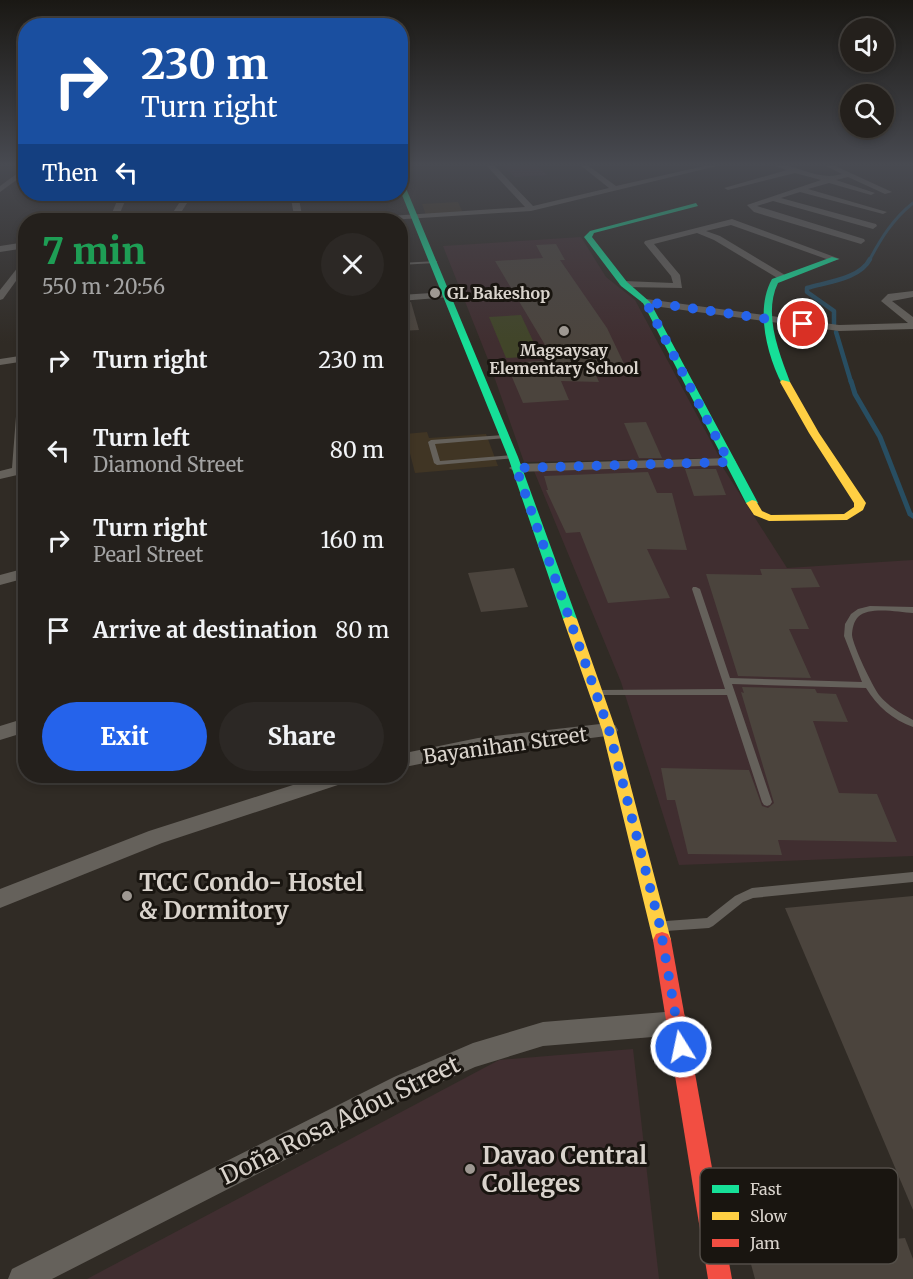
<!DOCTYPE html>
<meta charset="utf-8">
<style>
:root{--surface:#24201c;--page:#2c2825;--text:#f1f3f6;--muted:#a3a3a3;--line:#413e3b;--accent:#2563eb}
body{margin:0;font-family:Merriweather,serif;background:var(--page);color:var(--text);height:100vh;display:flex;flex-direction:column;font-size:22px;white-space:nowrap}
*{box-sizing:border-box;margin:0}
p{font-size:20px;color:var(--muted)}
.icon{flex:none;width:33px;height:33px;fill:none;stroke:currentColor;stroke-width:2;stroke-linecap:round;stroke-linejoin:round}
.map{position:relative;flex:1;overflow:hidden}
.sheet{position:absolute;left:18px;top:213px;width:390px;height:570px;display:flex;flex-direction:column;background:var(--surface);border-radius:24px;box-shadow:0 3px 9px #0003,0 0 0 2px var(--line)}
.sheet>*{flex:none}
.banner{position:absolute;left:18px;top:18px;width:390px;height:183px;border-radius:24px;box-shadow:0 3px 9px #0003,0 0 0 2px var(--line);background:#1a4fa0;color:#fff;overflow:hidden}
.buttons{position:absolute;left:840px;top:18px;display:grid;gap:12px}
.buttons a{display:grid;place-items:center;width:54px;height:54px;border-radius:50%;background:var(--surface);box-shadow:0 3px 9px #0003,0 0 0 2px var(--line);font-size:30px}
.pin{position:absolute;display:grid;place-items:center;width:51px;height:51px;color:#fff;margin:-26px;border:3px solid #fff;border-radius:50%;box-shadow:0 2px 6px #0007}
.me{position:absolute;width:66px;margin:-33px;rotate:350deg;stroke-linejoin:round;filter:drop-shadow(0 0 4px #0008)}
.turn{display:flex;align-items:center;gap:21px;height:126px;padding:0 24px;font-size:27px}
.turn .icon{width:78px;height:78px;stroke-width:2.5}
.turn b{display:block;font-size:42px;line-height:51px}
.then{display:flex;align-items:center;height:57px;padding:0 24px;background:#0003;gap:12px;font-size:22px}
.round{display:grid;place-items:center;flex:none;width:63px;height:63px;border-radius:32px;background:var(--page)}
.summary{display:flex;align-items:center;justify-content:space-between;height:102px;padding:0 24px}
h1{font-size:36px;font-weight:800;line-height:45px;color:#1e9e55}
.action{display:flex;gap:12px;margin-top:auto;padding:12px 24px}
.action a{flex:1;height:69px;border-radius:36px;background:var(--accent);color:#fff;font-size:24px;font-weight:800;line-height:69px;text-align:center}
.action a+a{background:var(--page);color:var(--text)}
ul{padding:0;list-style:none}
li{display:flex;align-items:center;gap:18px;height:90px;padding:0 24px}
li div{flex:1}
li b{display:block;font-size:22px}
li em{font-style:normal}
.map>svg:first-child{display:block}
</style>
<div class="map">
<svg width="913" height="1279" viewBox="0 0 913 1279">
<rect width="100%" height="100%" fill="#302b25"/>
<!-- built -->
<g fill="#403524">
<path d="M 458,202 L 463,213 L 426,215 L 422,204 Z"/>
<path d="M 427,432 L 429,438 L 486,434 L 498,466 L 415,473 L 405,434 Z"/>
</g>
<!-- education -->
<g fill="#402e30">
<path d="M 581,237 L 606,277 L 635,300 L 720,458 L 524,462 L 489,362 L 443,246 Z"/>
<path d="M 720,463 L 787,568 L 913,560 L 913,856 L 679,865 L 621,682 L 534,471 Z"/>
<path d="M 633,1049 L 659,1279 L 87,1279 L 499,1060 Z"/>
</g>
<!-- medical -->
<path fill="#402e35" d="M 535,164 L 547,175 L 515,177 L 502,165 Z"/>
<!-- green -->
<path fill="#414529" d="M 521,315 L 540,356 L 506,358 L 489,317 Z"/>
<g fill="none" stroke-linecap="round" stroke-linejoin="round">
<!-- stream-far2 -->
<path stroke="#284e62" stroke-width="3" d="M 869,261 C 881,238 893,219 913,203"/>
<!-- stream-far1 -->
<g stroke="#284e62" stroke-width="4.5">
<path d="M 834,324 L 834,311 L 807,292 L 807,288 C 827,282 860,279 870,259"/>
<path d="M 836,332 L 851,382"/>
</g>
<!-- stream -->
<path stroke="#284e62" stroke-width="5" d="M 851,381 L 855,394 L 880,437 L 910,514 L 913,516"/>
</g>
<!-- building -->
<g fill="#4b443d">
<path d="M 556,244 L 565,260 L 560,260 L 607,328 L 627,370 L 594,371 L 599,382 L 561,381 L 569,400 L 523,403 L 506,363 L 554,360 L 495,261 L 543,258 L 536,245 Z"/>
<path d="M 411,302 L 419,330 L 400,331 L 400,303 Z"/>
<path d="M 646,422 L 662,458 L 639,458 L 624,423 Z"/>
<path d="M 685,469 L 716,469 L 726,495 L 694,496 Z"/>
<path d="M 648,472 L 657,493 L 672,493 L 687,550 L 647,549 L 670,598 L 608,603 L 580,532 L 566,533 L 546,490 L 548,490 L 544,476 Z"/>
<path d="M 514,568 L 528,607 L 481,612 L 468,573 Z"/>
<path d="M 760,569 L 811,569 L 820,587 L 791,588 L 809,629 L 789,629 L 811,678 L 738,676 L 706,574 L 762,575 Z"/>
<path d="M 742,687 L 815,689 L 817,693 L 836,694 L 848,722 L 813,721 L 839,793 L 877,794 L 897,842 L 778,840 L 782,855 L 688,854 L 675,800 L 667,800 L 661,768 L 749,770 L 762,806 L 768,808 L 774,803 L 741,692 L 744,693 Z"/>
<path d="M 913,896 L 913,1210 L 785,908 Z"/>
<path d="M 905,1238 L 913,1259 L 913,1279 L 755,1279 L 748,1253 Z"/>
</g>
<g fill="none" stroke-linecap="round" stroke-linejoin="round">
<!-- lane -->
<g fill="#65615b" fill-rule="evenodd">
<path d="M 437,261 L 437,262 L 435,263 L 400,265 L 400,263 Z"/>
<path d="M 504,435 L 506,436 L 506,438 L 435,444 L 440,461 L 513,455 L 515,456 L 515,458 L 437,465 L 434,463 L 428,442 L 431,440 Z"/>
<path d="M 693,587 L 696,587 L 700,589 L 730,678 L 862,682 L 844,636 L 845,624 L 851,614 L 858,609 L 870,606 L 913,607 L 913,613 C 898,612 869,606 858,617 C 854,621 852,629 852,635 C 853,646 872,685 879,695 C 888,706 900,713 913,720 L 913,727 C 893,720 877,706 866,688 L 732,684 L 772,802 L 770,805 L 767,806 L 764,805 L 762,802 L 727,695 L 595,695 L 594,693 L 595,691 L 598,690 L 725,689 L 692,589 Z"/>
<path d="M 913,872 L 913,882 L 753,898 L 743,902 L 713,926 L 709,928 L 666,931 L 662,930 L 660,926 L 662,922 L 666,921 L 707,918 L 735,896 L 752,888 Z"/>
</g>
<!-- street -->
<g fill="#65615b" fill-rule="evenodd">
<path d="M 485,164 L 493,164 L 533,206 L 609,188 L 579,164 L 586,164 L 616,186 L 713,164 L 725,164 L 531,211 L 390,220 L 355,220 L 359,218 L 525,207 Z"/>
<path d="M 769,164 C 796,162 815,182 842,174 L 822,164 L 831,164 L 892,192 L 885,194 L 848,177 L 836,180 L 875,193 L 871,195 L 829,183 L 808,189 L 887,212 L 883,214 L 800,192 L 781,198 L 876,224 L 877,226 L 873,229 L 773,201 L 757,206 L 864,239 L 865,241 L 861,244 L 754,212 L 747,205 L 821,180 L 795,173 L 728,190 L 724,188 L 787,170 Z"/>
<path d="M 26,167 L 26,173 L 0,192 L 0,186 Z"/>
<path d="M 120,194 L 128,194 L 117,220 L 109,220 Z"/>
<path d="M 185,194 L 193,194 L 176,220 L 168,220 Z"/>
<path d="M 290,194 L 298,194 L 303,220 L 295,220 Z"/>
<path d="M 732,219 L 840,259 L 832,261 L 731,225 L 706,231 L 720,236 L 785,275 L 785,279 L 779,279 L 714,240 L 697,233 L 654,244 L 680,275 L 682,288 L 624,287 L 619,284 L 624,281 L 673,283 L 671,276 L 644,243 L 645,241 Z"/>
<path d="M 26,242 L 26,248 L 0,252 L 0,246 Z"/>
<path d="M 26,257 L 26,267 L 3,299 L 0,300 L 0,290 Z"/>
<path d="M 913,291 L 913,297 L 892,301 L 913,317 L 913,329 L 839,331 L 646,305 L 641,302 L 646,299 L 839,325 L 908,323 L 881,301 L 888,294 Z"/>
<path d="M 447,292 L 452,295 L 450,297 L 400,301 L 400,295 Z"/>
<path d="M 26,355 L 26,361 L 0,365 L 0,359 Z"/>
<path d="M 26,362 L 26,473 L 0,479 L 0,471 L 12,468 L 20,365 Z"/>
<path d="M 729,458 L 734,459 L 736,462 L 734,465 L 516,472 L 509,468 L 516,464 Z"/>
<path d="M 26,568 L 26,578 L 0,585 L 0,575 Z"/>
<path d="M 26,718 L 26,732 L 0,740 L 0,726 Z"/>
<path d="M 609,723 L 615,725 L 618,730 L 615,735 L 478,752 L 400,768 L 400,754 L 478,738 Z"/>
<path d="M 321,776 L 353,776 L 350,781 L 162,843 L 0,908 L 0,889 L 149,831 Z"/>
<path d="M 677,1011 L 685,1015 L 689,1023 L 685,1031 L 677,1035 L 543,1046 L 475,1067 L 412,1095 L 52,1279 L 8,1279 L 12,1269 L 394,1077 L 473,1043 L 543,1022 Z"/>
</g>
<!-- fast -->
<g fill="#16e098" fill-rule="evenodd">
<path d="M 400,179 L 403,181 L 518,457 L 577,619 L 575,622 L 570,623 L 563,619 L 508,457 L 400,190 Z"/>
<path d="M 696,203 L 698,206 L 594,233 L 592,237 L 627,282 L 650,302 L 758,503 L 752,506 L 746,503 L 643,303 L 621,286 L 584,237 L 590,231 Z"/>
<path d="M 832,257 L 839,259 L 778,283 C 763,314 779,352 790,382 L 782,384 C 767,355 755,309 772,279 Z"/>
</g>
<!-- slow -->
<g fill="#ffcf43" fill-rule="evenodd">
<path d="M 782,380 L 790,382 L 819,433 L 866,503 L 863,510 L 847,520 L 769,521 L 754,515 L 746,503 L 752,500 L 756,501 L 762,511 L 771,515 L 844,514 L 854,507 L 854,503 L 809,433 L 780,382 Z"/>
<path d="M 570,615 L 577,619 L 616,730 L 671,940 L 668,946 L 662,948 L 656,946 L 653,940 L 602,730 L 563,619 Z"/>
</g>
<!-- jam -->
<path fill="#f24e42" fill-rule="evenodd" d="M 662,932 L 668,934 L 671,940 L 732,1279 L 708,1279 L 653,940 L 656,934 Z"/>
</g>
<!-- sky -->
<linearGradient id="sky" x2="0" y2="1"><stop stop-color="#1a1814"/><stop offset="0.48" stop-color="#484a51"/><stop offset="1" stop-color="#484a51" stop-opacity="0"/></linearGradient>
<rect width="913" height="343" fill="url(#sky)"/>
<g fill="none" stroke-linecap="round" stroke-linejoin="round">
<!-- route -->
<path stroke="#2563eb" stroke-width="10" stroke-dasharray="0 18" d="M 681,1047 L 660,926 L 609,730 L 516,468 L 729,462 L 646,302 L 803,324"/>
</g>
<!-- markers -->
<g fill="#9e9892" stroke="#191510" stroke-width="2">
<circle cx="435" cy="293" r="6"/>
<circle cx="564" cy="331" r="6"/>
<circle cx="127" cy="896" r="6"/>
<circle cx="470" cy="1169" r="6"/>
</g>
<g text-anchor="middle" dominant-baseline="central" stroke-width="6" stroke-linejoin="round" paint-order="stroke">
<!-- far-poi labels -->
<g font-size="16" font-weight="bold" fill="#d9d3cc" stroke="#191510" text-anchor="start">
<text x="447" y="293">GL Bakeshop</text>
<text x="564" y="350" text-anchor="middle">Magsaysay<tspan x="564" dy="18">Elementary School</tspan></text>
</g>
<!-- street labels -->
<g font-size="20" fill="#d9d3cc" stroke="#191510">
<text transform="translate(505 745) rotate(-8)">Bayanihan Street</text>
</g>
<!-- near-poi labels -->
<g font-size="24" font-weight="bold" fill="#d9d3cc" stroke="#191510" text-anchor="start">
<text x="139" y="882">TCC Condo- Hostel<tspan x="139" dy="28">&amp; Dormitory</tspan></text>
<text x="482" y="1155">Davao Central<tspan x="482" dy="28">Colleges</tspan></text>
</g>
<!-- near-street labels -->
<g font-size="24" fill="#d9d3cc" stroke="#191510">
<text transform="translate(340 1120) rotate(-26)">Doña Rosa Adou Street</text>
</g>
</g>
<!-- legend -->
<rect x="700" y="1168" width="198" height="96" rx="9" fill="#191510" stroke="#534e48" stroke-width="1.5"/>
<rect x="712" y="1185" width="27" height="8" fill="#16e098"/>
<rect x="712" y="1212" width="27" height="8" fill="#ffcf43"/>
<rect x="712" y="1239" width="27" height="8" fill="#f24e42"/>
<g font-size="16" fill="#d9d3cc">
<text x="750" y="1195">Fast</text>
<text x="750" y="1222">Slow</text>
<text x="750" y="1249">Jam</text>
</g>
</svg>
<div class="buttons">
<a><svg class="icon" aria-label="sound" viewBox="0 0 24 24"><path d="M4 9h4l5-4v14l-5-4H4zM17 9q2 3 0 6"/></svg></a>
<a><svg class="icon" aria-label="search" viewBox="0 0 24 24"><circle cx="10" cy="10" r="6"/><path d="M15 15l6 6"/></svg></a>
</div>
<div class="pin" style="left:803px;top:324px;background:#d93025"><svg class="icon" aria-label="arrive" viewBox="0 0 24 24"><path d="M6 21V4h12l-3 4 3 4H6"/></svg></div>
<svg class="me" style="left:681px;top:1047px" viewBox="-20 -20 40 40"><circle r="17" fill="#2563eb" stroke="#fff" stroke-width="3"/><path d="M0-11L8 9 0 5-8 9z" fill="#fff"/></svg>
<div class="banner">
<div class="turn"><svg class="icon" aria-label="right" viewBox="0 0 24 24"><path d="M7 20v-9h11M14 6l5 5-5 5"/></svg><div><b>230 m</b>Turn right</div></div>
<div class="then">Then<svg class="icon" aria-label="left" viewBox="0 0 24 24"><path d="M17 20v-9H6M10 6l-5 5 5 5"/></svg></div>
</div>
<section class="sheet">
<div class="summary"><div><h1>7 min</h1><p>550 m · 20:56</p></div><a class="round"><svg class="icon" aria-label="close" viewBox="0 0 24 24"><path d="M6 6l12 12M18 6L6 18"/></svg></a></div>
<ul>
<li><svg class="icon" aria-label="right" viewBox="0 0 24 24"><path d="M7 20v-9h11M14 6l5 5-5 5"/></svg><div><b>Turn right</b></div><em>230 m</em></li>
<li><svg class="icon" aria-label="left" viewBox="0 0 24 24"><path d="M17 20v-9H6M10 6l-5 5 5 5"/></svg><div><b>Turn left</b><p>Diamond Street</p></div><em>80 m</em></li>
<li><svg class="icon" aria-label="right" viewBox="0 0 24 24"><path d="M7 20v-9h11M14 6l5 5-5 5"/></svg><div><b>Turn right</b><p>Pearl Street</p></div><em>160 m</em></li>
<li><svg class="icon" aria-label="arrive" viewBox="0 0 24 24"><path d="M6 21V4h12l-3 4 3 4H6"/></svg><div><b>Arrive at destination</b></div><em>80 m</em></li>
</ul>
<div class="action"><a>Exit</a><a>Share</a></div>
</section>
</div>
